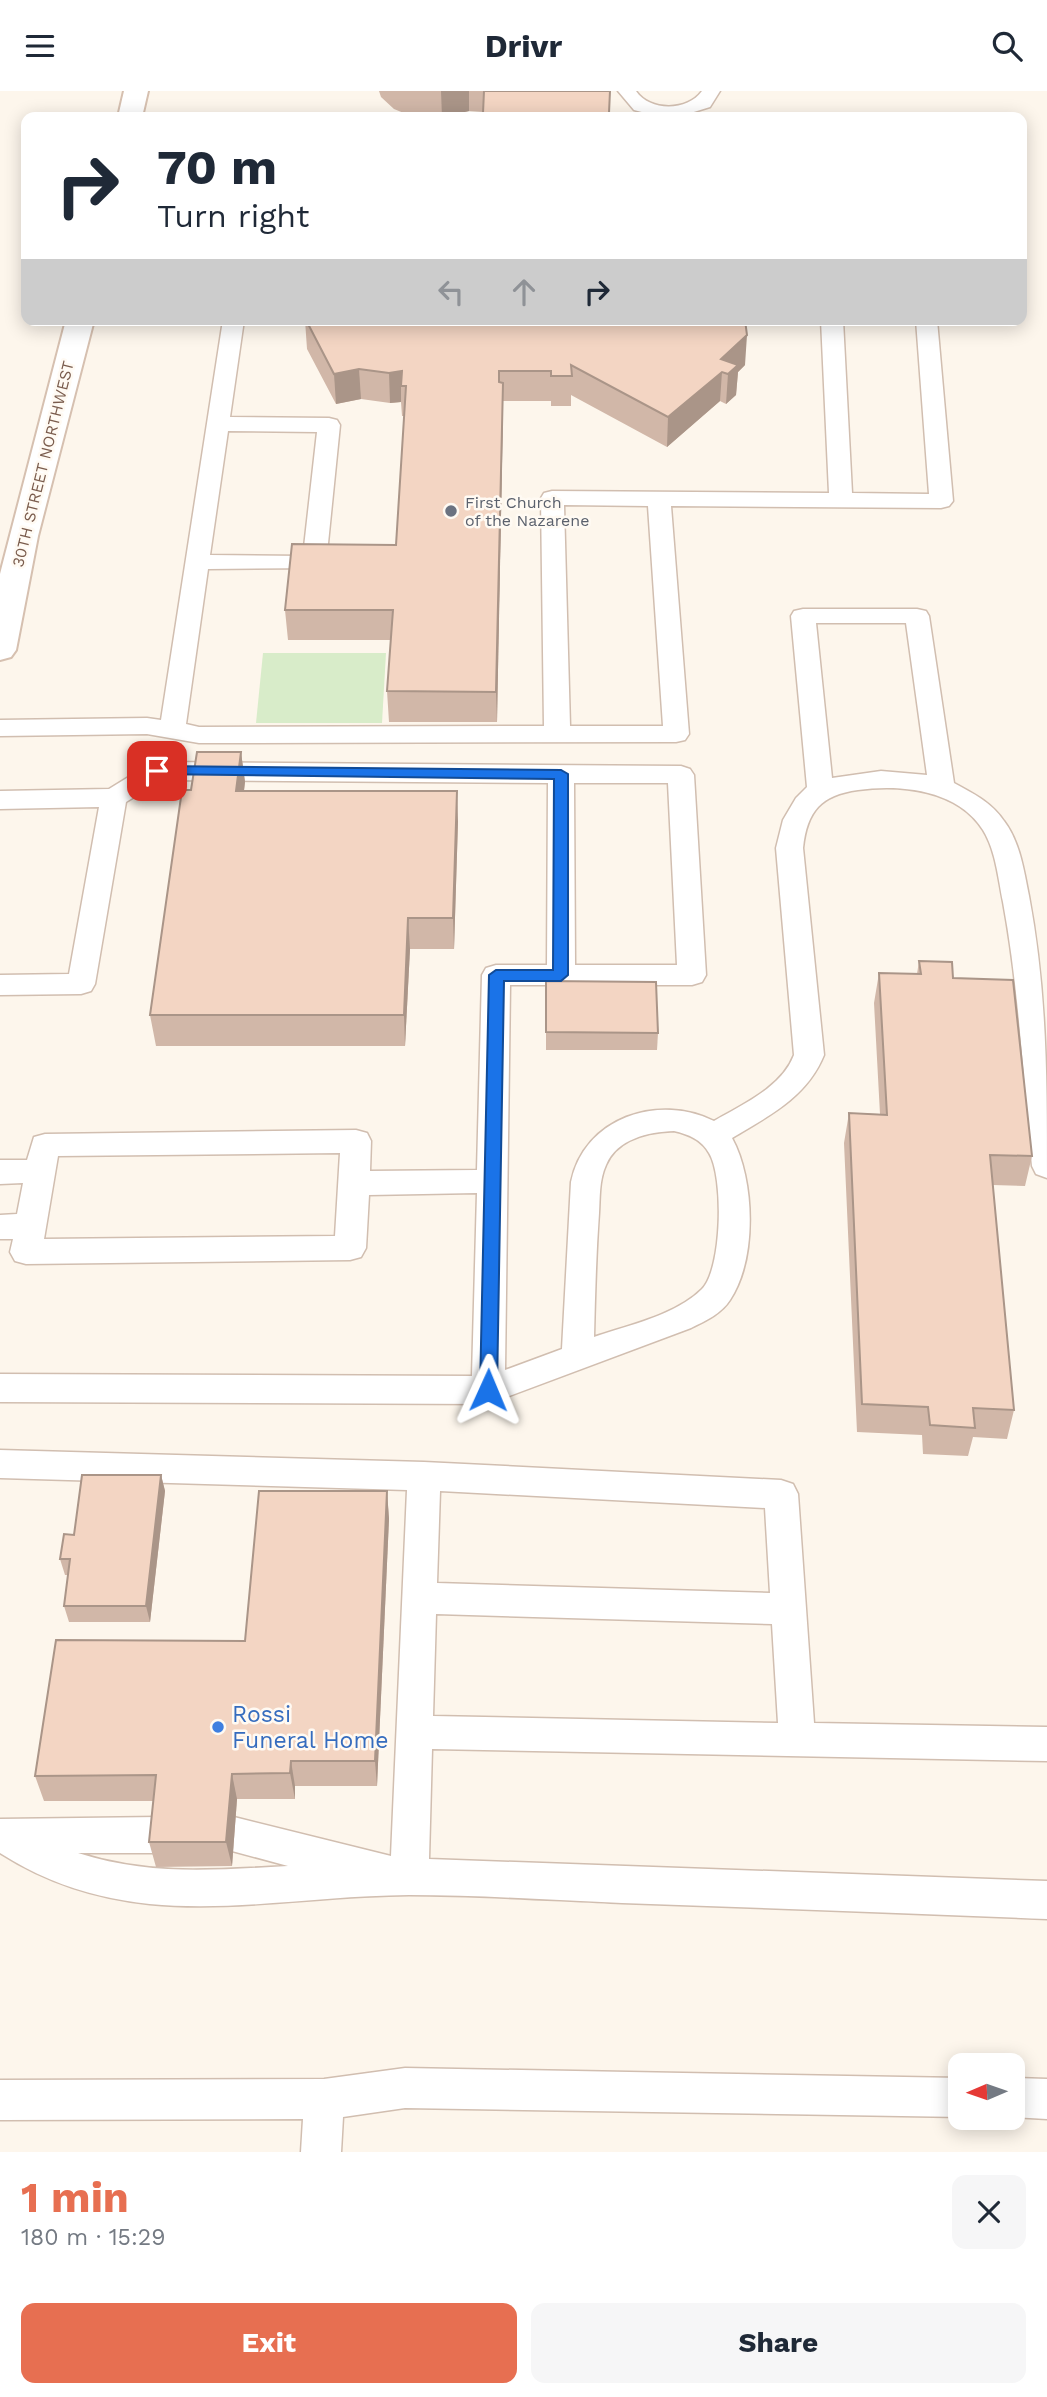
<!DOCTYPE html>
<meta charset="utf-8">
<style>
:root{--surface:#fff;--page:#f6f6f7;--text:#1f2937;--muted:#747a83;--accent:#e76f51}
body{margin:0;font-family:"Work Sans",sans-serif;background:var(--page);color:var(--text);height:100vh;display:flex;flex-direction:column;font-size:26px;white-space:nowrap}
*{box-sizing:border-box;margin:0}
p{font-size:23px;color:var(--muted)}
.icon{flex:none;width:38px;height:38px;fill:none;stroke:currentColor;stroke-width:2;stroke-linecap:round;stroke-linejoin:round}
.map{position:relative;height:2061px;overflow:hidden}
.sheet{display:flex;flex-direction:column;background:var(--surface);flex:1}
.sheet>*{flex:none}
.guide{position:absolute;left:21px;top:21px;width:1006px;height:214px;border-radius:14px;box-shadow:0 4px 18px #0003;background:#fff;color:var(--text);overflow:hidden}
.needle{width:46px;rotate:268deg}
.fabs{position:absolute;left:948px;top:1962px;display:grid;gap:14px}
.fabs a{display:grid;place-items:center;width:77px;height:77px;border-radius:14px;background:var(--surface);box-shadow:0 4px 18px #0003;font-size:35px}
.pin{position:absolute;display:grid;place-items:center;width:60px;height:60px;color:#fff;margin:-30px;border-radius:14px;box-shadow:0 4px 10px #0006}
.me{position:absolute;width:77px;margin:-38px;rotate:1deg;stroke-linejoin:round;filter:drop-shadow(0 0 5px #0008)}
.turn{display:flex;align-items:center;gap:24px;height:147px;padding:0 21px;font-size:32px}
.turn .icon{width:91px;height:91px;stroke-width:2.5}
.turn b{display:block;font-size:49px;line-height:60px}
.lanes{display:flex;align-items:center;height:66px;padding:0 21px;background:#0003;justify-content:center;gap:35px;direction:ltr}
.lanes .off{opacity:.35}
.round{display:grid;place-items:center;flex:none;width:74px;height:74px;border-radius:14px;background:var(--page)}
.headline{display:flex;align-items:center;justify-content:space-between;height:119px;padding:0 21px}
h1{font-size:42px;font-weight:700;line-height:52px;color:var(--accent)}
.button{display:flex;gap:14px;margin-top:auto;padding:14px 21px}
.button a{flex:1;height:80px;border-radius:14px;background:var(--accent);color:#fff;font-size:28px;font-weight:700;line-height:80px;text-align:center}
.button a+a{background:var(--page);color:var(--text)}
header{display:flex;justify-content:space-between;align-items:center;height:91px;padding:0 21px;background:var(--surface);font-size:32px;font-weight:700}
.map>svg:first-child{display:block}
</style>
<header><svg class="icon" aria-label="menu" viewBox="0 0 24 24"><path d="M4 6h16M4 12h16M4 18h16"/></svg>Drivr<svg class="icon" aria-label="search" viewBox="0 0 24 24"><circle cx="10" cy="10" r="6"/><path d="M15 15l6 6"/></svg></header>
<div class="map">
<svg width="1047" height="2061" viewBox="0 0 1047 2061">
<rect width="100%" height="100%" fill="#fdf6ec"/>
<!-- green -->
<path fill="#d8ecc9" d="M 263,562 L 386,562 L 382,632 L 256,632 Z"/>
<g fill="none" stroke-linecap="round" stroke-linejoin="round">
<defs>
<g id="lane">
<path d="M 618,0 L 636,0 C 650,21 688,20 702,0 L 720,0 L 710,16 L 684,24 L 661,26 L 634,19 Z"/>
<path d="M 223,229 L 244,229 L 230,326 L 329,327 L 337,329 L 340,334 L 326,472 L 322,477 L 208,478 L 186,633 L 199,636 L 544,635 L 541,407 L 544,402 L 552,400 L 829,402 L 821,229 L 843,229 L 852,402 L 929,403 L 916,229 L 937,229 L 953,410 L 949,415 L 941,417 L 671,415 L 689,643 L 685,649 L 676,651 L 199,652 L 147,643 L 0,645 L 0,629 L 147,627 L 161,629 ZM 228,340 L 317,341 L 303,465 L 210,464 ZM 564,414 L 648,415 L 663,635 L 570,635 Z"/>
<path d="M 803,518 L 917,518 L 926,520 L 929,525 L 954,692 C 974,703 991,711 1004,730 C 1020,751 1024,780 1029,805 C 1047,900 1047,990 1047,1087 L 1036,1083 L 1032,1075 C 1023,987 1019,897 1003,811 C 998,787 996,760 983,739 C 958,699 901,693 858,699 C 821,704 807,720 803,757 L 824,964 C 807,1006 769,1025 732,1047 C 755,1089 757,1168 730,1209 C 721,1223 705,1230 691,1237 L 488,1313 L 0,1311 L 0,1283 L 472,1285 L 477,1102 L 369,1104 L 366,1157 L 361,1166 L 350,1169 L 26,1173 L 15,1170 L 10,1161 L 13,1148 L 0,1148 L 0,1124 L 17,1123 L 23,1092 L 0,1093 L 0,1069 L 27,1069 L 34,1046 L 45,1043 L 356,1039 L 367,1042 L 371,1050 L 370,1080 L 477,1079 L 482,884 L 486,877 L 496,874 L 547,874 L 548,692 L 162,689 L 126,711 L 95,893 L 91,900 L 81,903 L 0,904 L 0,884 L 69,883 L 99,716 L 0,718 L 0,700 L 109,698 L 148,674 L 157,671 L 681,675 L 690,678 L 694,684 L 706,884 L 702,891 L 692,894 L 510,894 L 505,1279 L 562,1258 L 571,1091 C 584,1027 658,1002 714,1030 C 742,1014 782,996 794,964 L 776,757 L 783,729 L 796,707 L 807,696 L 791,525 L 794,520 ZM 816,532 L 906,532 L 927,684 L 881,680 L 832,687 ZM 574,692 L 668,692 L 677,874 L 575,874 ZM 674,1040 C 688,1043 702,1049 709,1062 C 724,1086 722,1178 702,1198 C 676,1224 629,1234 594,1246 C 595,1205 596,1163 599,1122 C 600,1107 599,1089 606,1074 C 617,1048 648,1041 674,1040 ZM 340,1062 L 335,1145 L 44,1148 L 58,1065 Z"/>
<path d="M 0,1359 L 424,1371 L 781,1389 L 793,1393 L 798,1403 L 814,1632 L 1047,1636 L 1047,1670 L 432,1658 L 429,1768 L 1047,1790 L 1047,1828 C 905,1822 764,1817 622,1812 C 551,1809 480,1804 409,1804 C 264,1805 133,1847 0,1762 L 0,1728 L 159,1726 L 172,1731 L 178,1744 L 172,1757 L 159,1762 L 78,1762 C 151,1785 213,1779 288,1775 L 221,1757 L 215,1744 L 221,1731 L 234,1726 L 391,1765 L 407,1399 L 0,1387 ZM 440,1400 L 765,1417 L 770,1502 L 437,1492 ZM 436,1523 L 772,1533 L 778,1632 L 433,1625 Z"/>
<path d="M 405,1977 L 961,1987 L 963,2026 L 405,2017 L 343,2026 L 341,2061 L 301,2061 L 303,2028 L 0,2029 L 0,1989 L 324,1988 Z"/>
<path d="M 1013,1987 L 1047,1988 L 1047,2028 L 1011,2026 Z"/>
</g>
<g id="secondary">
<path d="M 124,0 L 148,0 L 142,26 L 118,26 Z"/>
<path d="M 66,229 L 94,229 L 38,445 L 16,559 L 11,566 L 0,569 L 0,483 Z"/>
</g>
</defs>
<!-- lane casing -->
<use href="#lane" stroke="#d1beb0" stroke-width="3"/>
<!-- secondary casing -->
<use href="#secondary" stroke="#d6c0b0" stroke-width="4"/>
<!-- lane -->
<use href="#lane" fill="#fff" fill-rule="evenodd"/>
<!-- secondary -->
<use href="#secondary" fill="#fff" fill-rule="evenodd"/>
</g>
<!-- wall -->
<g fill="#d1b7a8">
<path d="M 379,0 L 610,0 L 609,26 L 483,26 L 483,21 L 469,20 L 444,26 L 411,25 L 394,18 L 381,6 Z"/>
<path d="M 305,229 L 745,274 L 738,281 L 736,304 L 726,313 L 720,310 L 667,356 L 571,304 L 571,315 L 551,315 L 551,310 L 503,310 L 497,631 L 389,631 L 387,600 L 391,549 L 288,549 L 285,519 L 396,454 L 404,325 L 402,325 L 401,311 L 390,312 L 361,308 L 336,313 L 307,258 Z"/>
<path d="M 241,661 L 245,691 L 244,700 L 458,730 L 454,858 L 410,858 L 405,955 L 156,955 L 150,924 L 191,699 Z"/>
<path d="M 919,870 L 953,887 L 1032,1065 L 1025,1095 L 993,1094 L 1014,1319 L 1007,1348 L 973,1346 L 968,1365 L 923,1363 L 922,1344 L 857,1341 L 844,1052 L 849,1022 L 880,1023 L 874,912 L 879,882 L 917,883 Z"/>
<path d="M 546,890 L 658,942 L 657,959 L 546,959 Z"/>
<path d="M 161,1384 L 165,1400 L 150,1531 L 69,1531 L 64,1515 L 68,1484 L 65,1484 L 60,1468 L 74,1444 Z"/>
<path d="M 387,1400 L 389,1428 L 377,1695 L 295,1695 L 295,1708 L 237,1708 L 232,1775 L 156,1776 L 149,1751 L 153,1710 L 44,1710 L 35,1685 L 245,1550 Z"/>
</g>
<!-- shaded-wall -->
<g fill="#aa9588">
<path d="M 441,0 L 469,0 L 469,20 L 442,26 Z"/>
<path d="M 747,244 L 745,274 L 738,281 L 736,304 L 726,313 L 728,283 L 722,281 L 720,310 L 667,356 L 668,326 L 721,268 Z"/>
<path d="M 359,278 L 361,308 L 336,313 L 334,283 Z"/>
<path d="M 402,280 L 401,295 L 401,311 L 390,312 L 389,282 Z"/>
<path d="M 503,292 L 503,322 L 497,631 L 496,601 Z"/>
<path d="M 241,661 L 245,691 L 240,730 L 236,700 Z"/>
<path d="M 457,700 L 458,730 L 454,858 L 453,827 Z"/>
<path d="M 408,827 L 410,858 L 405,955 L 404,924 Z"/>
<path d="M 161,1384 L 165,1400 L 150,1531 L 146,1515 Z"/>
<path d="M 387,1400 L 389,1428 L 377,1695 L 375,1670 Z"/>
<path d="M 291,1670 L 295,1695 L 295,1708 L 290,1682 Z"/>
<path d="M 232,1683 L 237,1708 L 232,1775 L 226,1751 Z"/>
</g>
<!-- building -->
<g fill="#f3d5c3" stroke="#aa9588" stroke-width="2">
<path d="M 484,0 L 610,0 L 609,22 L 483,22 Z"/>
<path d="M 306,229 L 745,229 L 747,244 L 721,268 L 738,274 L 728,283 L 722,281 L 668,326 L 571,274 L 572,285 L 551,285 L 551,280 L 499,280 L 499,291 L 503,292 L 496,601 L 387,600 L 393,519 L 285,519 L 292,453 L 396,454 L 406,295 L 401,295 L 402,280 L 389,282 L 359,278 L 334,283 Z"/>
<path d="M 197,661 L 241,661 L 236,700 L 457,700 L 453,827 L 408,827 L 404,924 L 150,924 L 182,699 L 191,699 Z"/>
<path d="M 919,870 L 952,871 L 953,887 L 1013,889 L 1032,1065 L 990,1064 L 1014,1319 L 973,1317 L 975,1337 L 930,1334 L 928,1316 L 862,1313 L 849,1022 L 887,1024 L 879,882 L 921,883 Z"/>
<path d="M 546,890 L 656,891 L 658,942 L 546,941 Z"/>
<path d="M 82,1384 L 161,1384 L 146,1515 L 64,1515 L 70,1468 L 60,1468 L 64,1443 L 74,1444 Z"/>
<path d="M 259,1400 L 387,1400 L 375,1670 L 291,1670 L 290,1682 L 232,1683 L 226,1751 L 149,1751 L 156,1684 L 35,1685 L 56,1549 L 245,1550 Z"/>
</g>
<!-- route -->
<path fill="#1a73e8" stroke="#114b97" stroke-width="2" d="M 157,675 L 561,679 L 568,683 L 568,884 L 561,890 L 504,890 L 497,1299 L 494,1304 L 488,1306 L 482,1304 L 480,1299 L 489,884 L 496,879 L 553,879 L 554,688 L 152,683 L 152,676 Z"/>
<!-- markers -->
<circle fill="#6b7280" stroke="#fffaf3" stroke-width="2.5" cx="451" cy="420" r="7"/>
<circle fill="#3f7fe0" stroke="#fffaf3" stroke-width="2.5" cx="218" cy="1636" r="7"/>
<g text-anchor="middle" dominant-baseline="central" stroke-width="5" stroke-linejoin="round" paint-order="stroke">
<!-- far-street labels -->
<g font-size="16" fill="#7a5c4d" stroke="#fffaf3">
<text transform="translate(43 373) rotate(-76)">30TH STREET NORTHWEST</text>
</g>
<!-- far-worship labels -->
<g font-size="16" fill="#5b616d" stroke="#fffaf3" text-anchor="start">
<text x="465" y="411">First Church<tspan x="465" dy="18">of the Nazarene</tspan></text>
</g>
<!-- near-shop labels -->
<g font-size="23" fill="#366cbe" stroke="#fffaf3" text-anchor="start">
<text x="232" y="1623">Rossi<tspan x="232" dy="26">Funeral Home</tspan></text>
</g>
</g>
</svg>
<div class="fabs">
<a><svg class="needle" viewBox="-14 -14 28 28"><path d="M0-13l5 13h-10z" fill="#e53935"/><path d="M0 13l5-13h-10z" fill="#747a83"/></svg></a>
</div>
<div class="pin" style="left:157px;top:680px;background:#d93025"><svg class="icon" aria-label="arrive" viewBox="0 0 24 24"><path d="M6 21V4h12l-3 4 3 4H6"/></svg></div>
<svg class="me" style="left:488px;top:1299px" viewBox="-20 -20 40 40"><path d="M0-17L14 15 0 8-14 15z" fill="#1a73e8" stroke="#fff" stroke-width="4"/></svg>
<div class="guide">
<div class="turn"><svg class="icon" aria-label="right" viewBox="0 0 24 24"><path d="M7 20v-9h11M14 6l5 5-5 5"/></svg><div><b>70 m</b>Turn right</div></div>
<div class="lanes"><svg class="icon off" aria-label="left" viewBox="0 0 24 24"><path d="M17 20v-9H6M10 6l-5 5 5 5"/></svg><svg class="icon off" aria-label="ahead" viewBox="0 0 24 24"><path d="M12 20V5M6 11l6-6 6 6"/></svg><svg class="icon" aria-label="right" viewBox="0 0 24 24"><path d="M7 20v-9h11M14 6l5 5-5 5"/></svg></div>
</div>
</div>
<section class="sheet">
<div class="headline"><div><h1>1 min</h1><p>180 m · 15:29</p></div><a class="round"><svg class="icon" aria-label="close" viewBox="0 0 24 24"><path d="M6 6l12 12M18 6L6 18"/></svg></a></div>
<div class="button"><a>Exit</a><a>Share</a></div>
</section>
